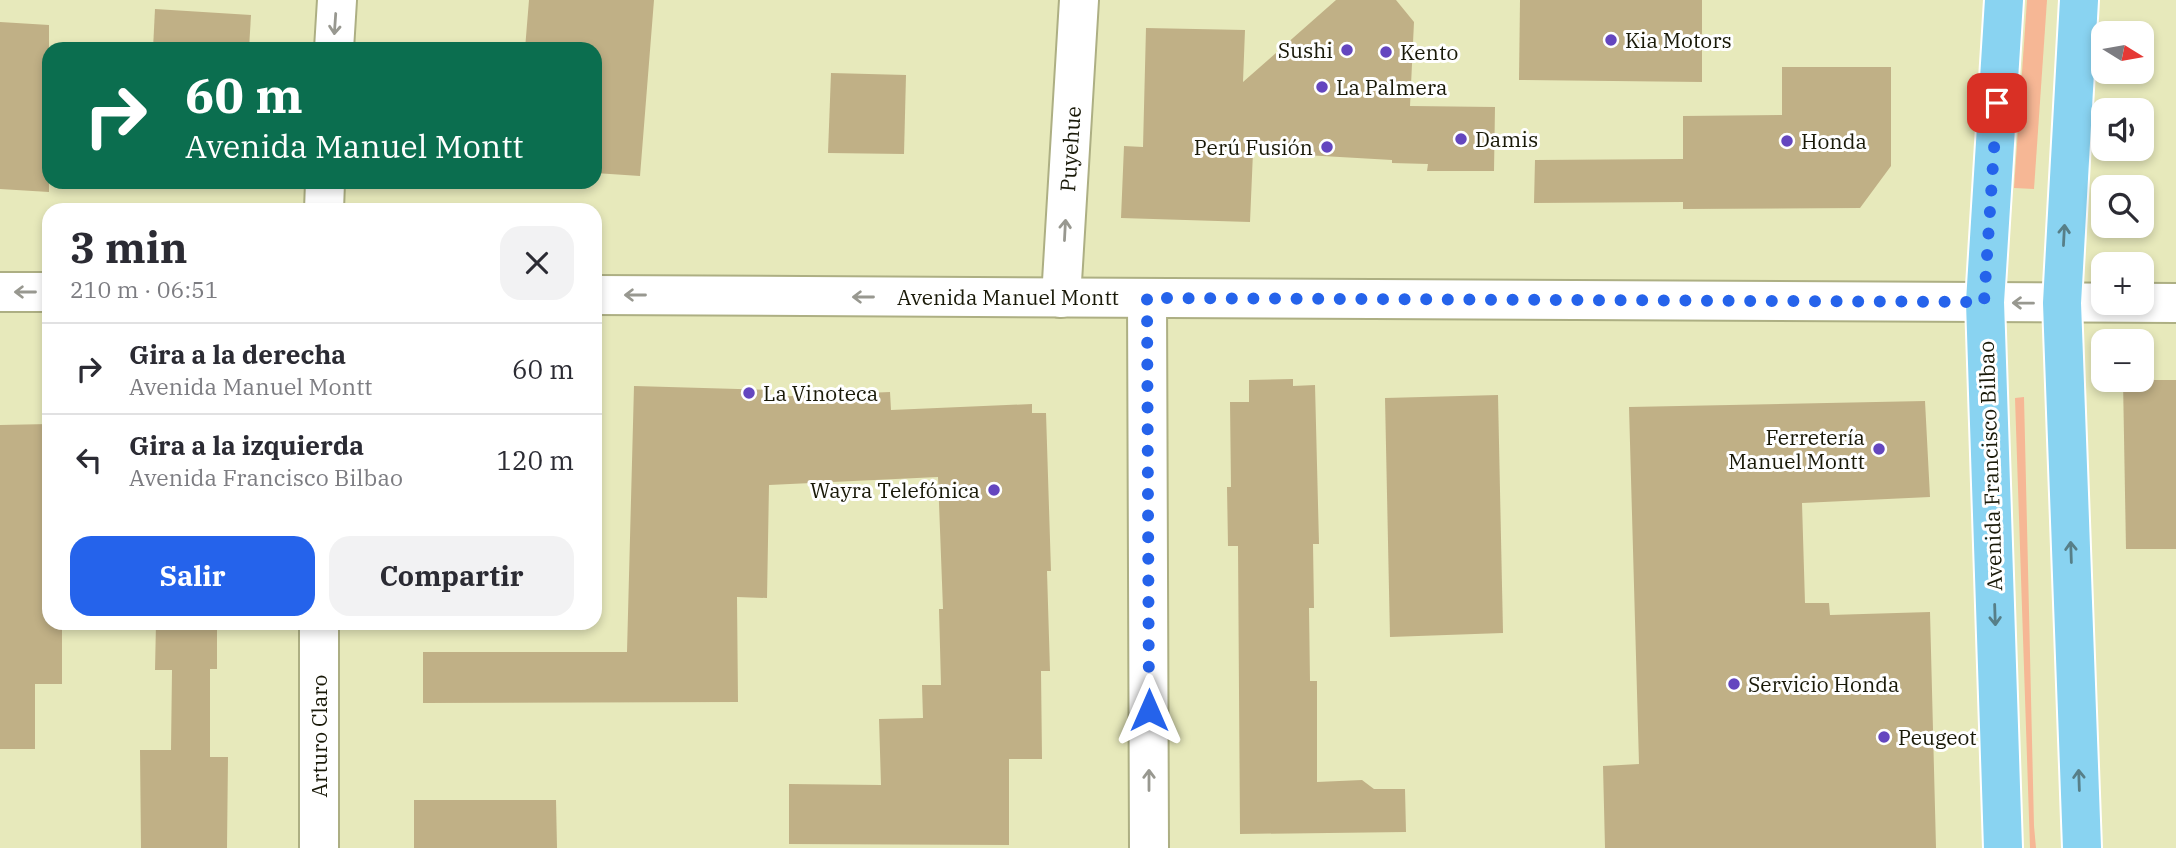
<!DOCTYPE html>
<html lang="es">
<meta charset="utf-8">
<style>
:root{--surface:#fff;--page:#f2f2f3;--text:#2b2b33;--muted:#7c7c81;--line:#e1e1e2;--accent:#2563eb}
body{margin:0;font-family:"IBM Plex Serif",serif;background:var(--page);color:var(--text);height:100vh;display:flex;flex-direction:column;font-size:26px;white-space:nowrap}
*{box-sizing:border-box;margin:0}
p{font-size:23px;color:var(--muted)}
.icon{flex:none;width:38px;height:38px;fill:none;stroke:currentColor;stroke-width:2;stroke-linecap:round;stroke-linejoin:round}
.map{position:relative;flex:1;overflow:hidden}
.side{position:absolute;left:42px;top:203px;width:560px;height:427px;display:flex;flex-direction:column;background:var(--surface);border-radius:21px;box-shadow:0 4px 10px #0003}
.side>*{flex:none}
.top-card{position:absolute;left:42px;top:42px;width:560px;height:147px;border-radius:21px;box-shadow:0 4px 10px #0003;background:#0b6e4f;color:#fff;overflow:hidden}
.needle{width:46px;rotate:101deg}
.tools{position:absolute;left:2091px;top:21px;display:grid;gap:14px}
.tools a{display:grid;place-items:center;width:63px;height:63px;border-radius:14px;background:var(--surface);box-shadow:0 4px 10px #0003;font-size:35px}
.pin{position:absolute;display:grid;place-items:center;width:60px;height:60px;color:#fff;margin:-30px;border-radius:14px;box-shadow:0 4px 10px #0006}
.me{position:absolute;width:77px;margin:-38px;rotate:0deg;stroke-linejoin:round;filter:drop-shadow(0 0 5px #0008)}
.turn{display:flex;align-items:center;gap:24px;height:147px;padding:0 28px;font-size:32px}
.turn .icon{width:91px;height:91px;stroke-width:2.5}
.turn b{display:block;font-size:49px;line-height:60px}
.round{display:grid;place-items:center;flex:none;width:74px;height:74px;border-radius:21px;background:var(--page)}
.head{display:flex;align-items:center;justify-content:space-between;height:119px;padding:0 28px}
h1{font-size:42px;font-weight:700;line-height:52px}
.action{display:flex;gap:14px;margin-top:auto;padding:14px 28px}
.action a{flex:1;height:80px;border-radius:21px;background:var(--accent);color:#fff;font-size:28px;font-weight:700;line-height:80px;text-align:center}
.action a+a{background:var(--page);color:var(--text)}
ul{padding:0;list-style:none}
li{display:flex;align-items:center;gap:21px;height:91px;padding:0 28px;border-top:2px solid var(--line)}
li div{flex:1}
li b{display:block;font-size:26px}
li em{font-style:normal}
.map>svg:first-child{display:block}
</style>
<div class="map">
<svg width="2176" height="848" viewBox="0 0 2176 848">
<rect width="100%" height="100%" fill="#e7e9bb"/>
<!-- green -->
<g fill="#f6b795">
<path d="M 2027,0 L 2047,0 L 2034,189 L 2014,188 Z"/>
<path d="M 2024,397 L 2034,826 L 2036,848 L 2030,848 L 2015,398 Z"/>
</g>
<!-- building -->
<g fill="#c0b086">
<path d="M 529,0 L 654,0 L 640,176 L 595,173 L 595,49 L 525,49 Z"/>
<path d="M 1336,0 L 1396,0 L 1414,22 L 1410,106 L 1495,107 L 1494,171 L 1427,171 L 1428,164 L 1392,163 L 1392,160 L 1253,152 L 1250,222 L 1121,218 L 1124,146 L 1143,147 L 1146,28 L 1245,30 L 1243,82 Z"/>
<path d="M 1520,0 L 1702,0 L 1702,82 L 1519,80 Z"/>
<path d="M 155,9 L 251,15 L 249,49 L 153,49 Z"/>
<path d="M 0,22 L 49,25 L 49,192 L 0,189 Z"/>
<path d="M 1782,67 L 1891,67 L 1891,166 L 1860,208 L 1683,209 L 1683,202 L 1534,203 L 1535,160 L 1683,159 L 1683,116 L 1782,115 Z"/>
<path d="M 831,73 L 906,75 L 904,154 L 828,153 Z"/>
<path d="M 1293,379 L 1293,386 L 1315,385 L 1319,544 L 1313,544 L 1314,608 L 1309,608 L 1310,681 L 1317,681 L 1317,782 L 1362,780 L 1374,789 L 1405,789 L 1406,832 L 1240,834 L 1238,546 L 1228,546 L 1227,487 L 1231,487 L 1230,402 L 1249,402 L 1249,380 Z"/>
<path d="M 2123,380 L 2176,380 L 2176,549 L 2126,549 Z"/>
<path d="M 634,386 L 771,390 L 771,397 L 890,392 L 891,410 L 1032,404 L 1032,413 L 1046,413 L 1051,571 L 1047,571 L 1050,671 L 1041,671 L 1042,759 L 1009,759 L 1009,845 L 789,844 L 789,784 L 881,785 L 879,719 L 923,718 L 922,685 L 941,685 L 939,609 L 943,609 L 938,477 L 769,485 L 767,598 L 737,597 L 738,702 L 423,703 L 423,652 L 627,652 Z"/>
<path d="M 1498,395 L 1503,633 L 1390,637 L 1385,398 Z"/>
<path d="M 1925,401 L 1930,497 L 1802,503 L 1805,603 L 1829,603 L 1830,615 L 1930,612 L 1936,848 L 1605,848 L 1603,766 L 1639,764 L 1629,407 Z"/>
<path d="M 49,424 L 49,623 L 62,623 L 62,684 L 35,684 L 35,749 L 0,749 L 0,425 Z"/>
<path d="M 156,623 L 217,623 L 217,669 L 210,669 L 210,757 L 228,757 L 227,848 L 141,848 L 140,750 L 171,750 L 172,670 L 155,670 Z"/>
<path d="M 414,800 L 556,800 L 557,848 L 414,848 Z"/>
</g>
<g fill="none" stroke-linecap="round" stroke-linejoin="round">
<defs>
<g id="minor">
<path d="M 334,49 L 337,0"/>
<path d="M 324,210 L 325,182"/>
<path d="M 1061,298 L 1079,0"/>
<path d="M 1147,298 L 1149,848"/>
<path d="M 319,623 L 319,848"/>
</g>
<g id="secondary">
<path d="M 0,292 L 49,292"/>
<path d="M 595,295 L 2176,303"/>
</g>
<g id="primary">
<path d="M 2079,0 L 2062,303 L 2082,848"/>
<path d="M 2003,848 L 1985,302 L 2004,0"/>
</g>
</defs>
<!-- minor casing -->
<use href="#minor" stroke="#adaf83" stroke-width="42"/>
<!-- secondary casing -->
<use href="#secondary" stroke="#adaf83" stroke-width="42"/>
<!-- primary casing -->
<use href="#primary" stroke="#fff" stroke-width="42"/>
<!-- minor -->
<use href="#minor" stroke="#fff" stroke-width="38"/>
<!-- secondary -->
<use href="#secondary" stroke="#fff" stroke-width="38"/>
<!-- primary -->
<use href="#primary" stroke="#89d3f1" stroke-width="38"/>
</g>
<!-- one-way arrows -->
<defs><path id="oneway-shaft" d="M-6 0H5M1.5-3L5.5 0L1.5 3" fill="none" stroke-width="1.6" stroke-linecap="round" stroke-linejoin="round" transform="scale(1.75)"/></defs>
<g stroke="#989890">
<use href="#oneway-shaft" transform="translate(335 24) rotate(94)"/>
<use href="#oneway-shaft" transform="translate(1065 230) rotate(-87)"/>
<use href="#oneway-shaft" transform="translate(25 292) rotate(-180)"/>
<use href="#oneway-shaft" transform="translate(635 295) rotate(-180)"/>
<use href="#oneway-shaft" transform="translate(863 297) rotate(-180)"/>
<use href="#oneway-shaft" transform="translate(2023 303) rotate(-179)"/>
<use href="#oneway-shaft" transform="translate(1149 780) rotate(-90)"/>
</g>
<g stroke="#577f88">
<use href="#oneway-shaft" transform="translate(2064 235) rotate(-87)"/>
<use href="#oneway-shaft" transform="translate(2071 552) rotate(-92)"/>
<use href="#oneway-shaft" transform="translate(1995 615) rotate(88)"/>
<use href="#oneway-shaft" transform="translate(2079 780) rotate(-92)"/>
</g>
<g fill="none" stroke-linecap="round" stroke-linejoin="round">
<!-- route -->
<path stroke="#2563eb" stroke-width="12" stroke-dasharray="0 21.6" d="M 1149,710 L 1147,298 L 1984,302 L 1997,103"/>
</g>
<!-- markers -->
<g fill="#6446bf" stroke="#fff" stroke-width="2.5">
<circle cx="1611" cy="40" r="7"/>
<circle cx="1347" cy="50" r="7"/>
<circle cx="1386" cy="52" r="7"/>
<circle cx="1322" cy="87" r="7"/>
<circle cx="1461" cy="139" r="7"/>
<circle cx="1787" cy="141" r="7"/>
<circle cx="1327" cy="147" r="7"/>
<circle cx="749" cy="393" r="7"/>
<circle cx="1879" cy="449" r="7"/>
<circle cx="994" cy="490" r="7"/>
<circle cx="1734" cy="684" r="7"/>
<circle cx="1884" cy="737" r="7"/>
</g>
<g text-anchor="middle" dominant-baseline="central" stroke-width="6" stroke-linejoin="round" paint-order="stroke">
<!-- poi labels -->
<g font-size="21" fill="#191908" stroke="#fff" text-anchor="start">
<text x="1625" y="40">Kia Motors</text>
<text x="1333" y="50" text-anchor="end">Sushi</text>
<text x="1400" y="52">Kento</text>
<text x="1336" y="87">La Palmera</text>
<text x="1475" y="139">Damis</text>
<text x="1801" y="141">Honda</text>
<text x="1313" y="147" text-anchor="end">Perú Fusión</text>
<text x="763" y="393">La Vinoteca</text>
<text x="1865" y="437" text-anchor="end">Ferretería<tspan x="1865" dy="24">Manuel Montt</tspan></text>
<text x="980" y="490" text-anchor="end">Wayra Telefónica</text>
<text x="1748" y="684">Servicio Honda</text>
<text x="1898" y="737">Peugeot</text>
</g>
<!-- street labels -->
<g font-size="21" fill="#191908" stroke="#fff">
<text transform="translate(1070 149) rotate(-86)">Puyehue</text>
<text x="1008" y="297">Avenida Manuel Montt</text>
<text transform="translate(1990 466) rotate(-92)">Avenida Francisco Bilbao</text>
<text transform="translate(319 736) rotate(-90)">Arturo Claro</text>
</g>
</g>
</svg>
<div class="tools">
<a><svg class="needle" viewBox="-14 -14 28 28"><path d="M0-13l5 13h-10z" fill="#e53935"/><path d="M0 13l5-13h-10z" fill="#7c7c81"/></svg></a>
<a><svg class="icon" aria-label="sound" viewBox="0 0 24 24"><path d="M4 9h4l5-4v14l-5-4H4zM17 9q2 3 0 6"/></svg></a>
<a><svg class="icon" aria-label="search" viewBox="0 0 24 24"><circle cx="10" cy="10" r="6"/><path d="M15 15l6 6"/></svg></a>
<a>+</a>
<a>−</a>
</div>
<div class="pin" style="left:1997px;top:103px;background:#d93025"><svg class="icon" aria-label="arrive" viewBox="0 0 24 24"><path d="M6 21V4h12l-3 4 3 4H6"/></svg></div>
<svg class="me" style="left:1149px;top:710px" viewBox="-20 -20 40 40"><path d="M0-17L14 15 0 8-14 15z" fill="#2563eb" stroke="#fff" stroke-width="4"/></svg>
<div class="top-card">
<div class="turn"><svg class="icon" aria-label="right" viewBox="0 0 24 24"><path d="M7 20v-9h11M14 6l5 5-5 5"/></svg><div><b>60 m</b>Avenida Manuel Montt</div></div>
</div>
<section class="side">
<div class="head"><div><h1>3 min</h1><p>210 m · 06:51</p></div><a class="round"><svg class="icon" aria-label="close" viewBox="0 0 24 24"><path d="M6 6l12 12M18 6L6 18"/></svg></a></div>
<ul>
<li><svg class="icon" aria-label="right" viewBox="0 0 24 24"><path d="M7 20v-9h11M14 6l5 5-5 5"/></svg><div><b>Gira a la derecha</b><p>Avenida Manuel Montt</p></div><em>60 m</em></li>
<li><svg class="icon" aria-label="left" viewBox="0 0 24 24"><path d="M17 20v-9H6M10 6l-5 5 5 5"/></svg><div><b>Gira a la izquierda</b><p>Avenida Francisco Bilbao</p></div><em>120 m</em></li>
</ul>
<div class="action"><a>Salir</a><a>Compartir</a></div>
</section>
</div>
